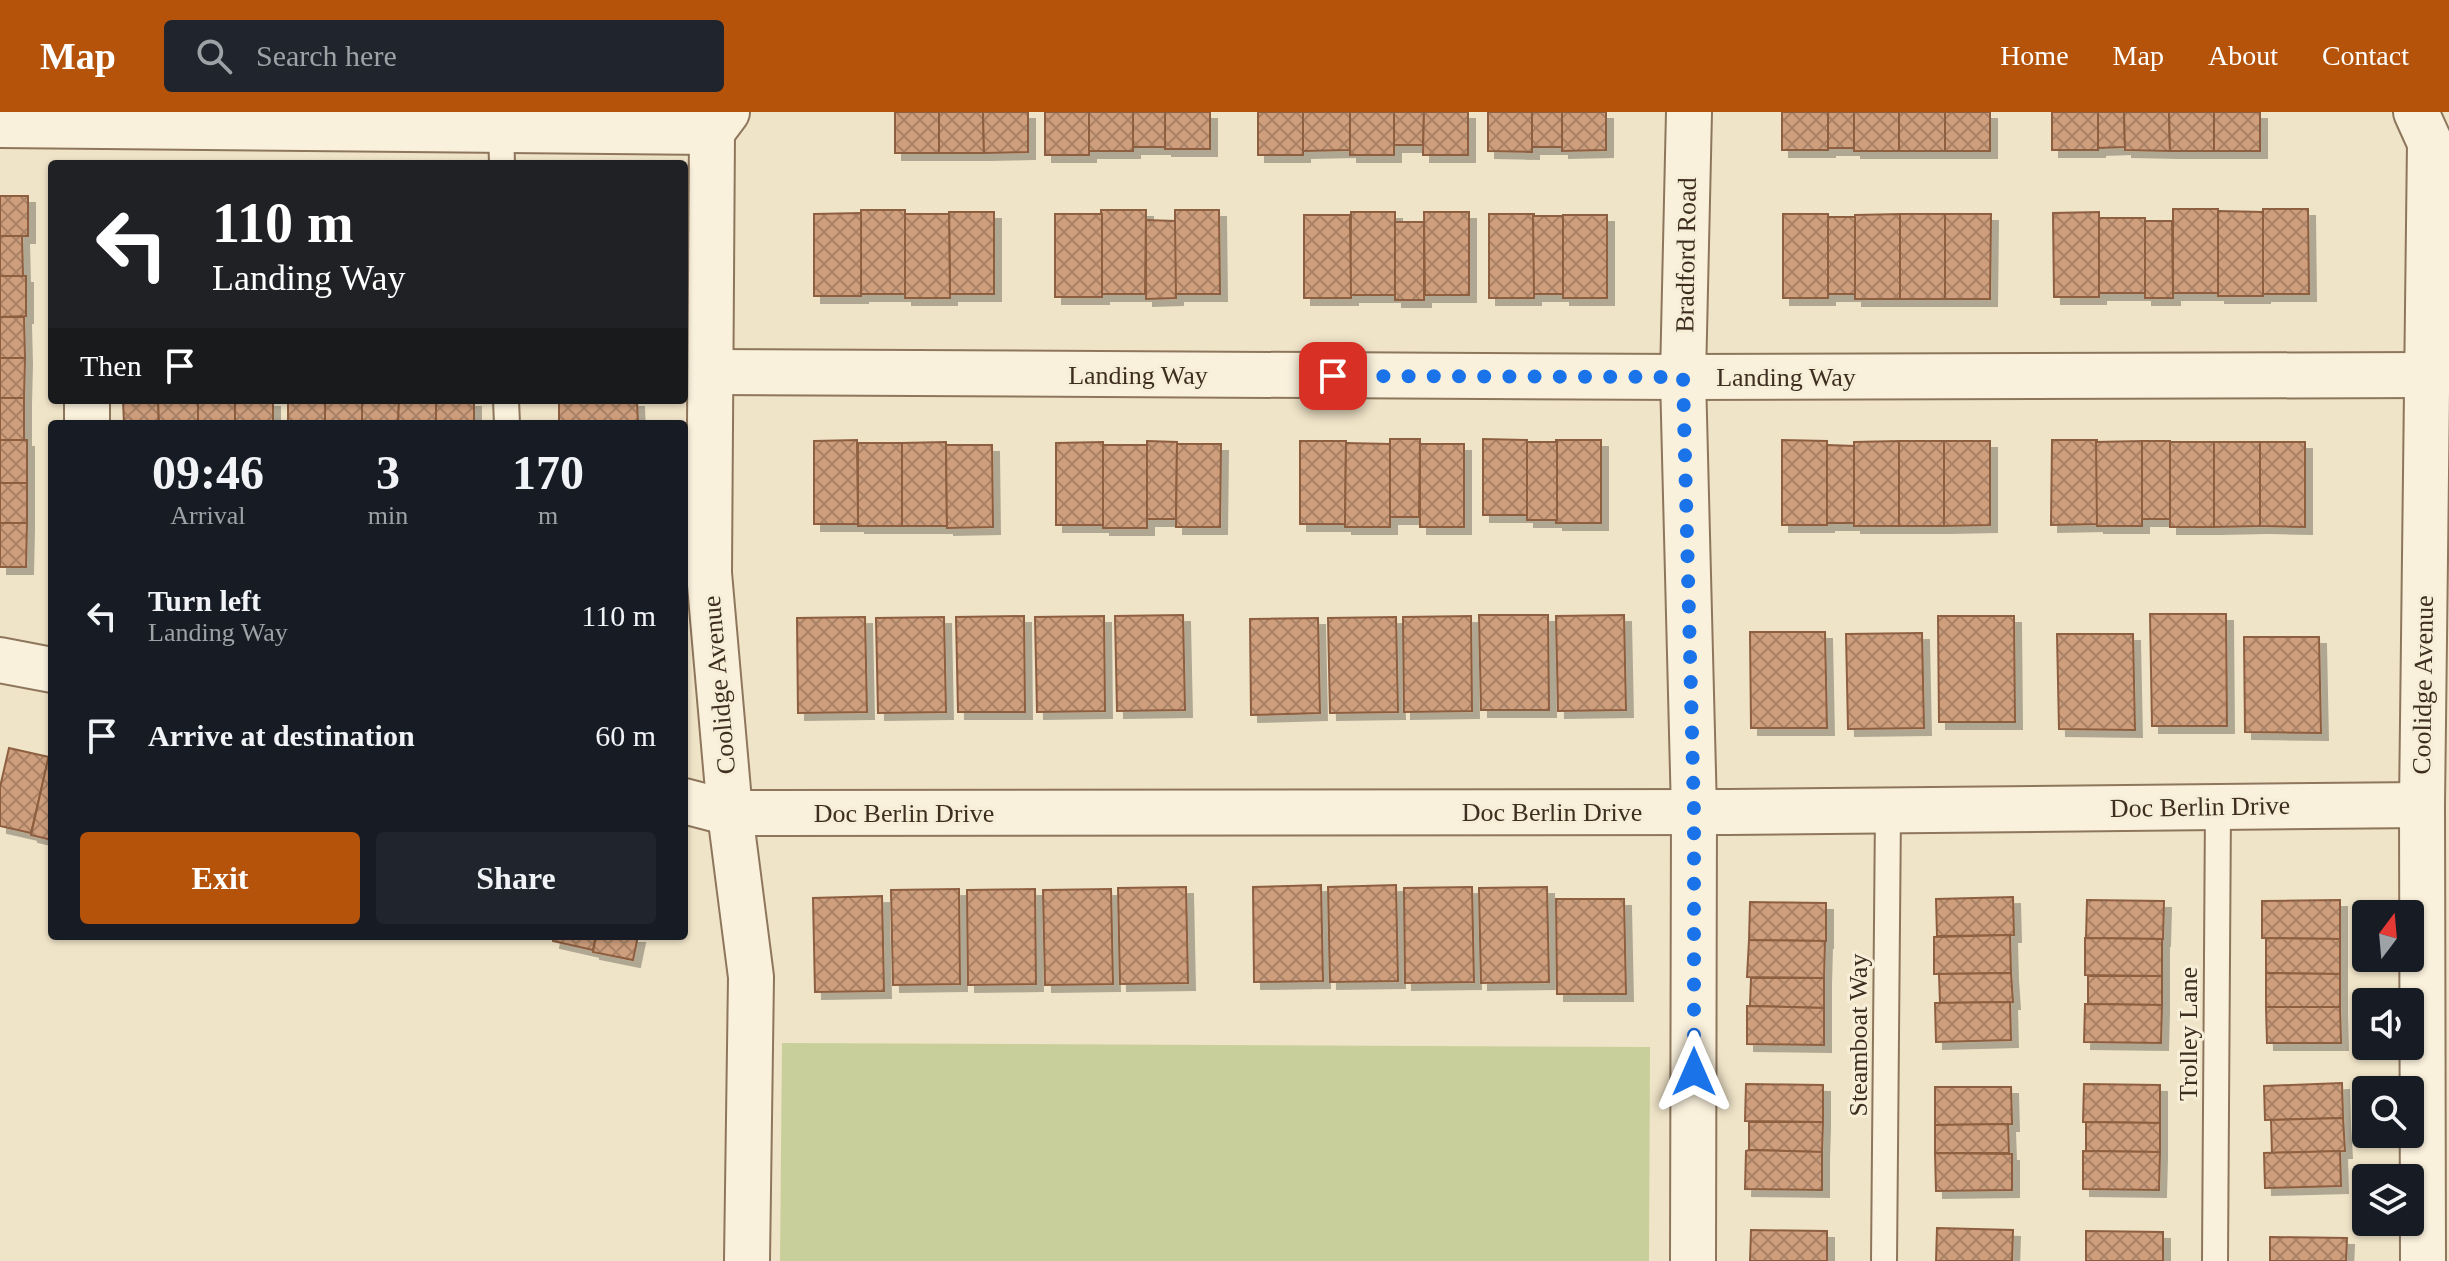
<!DOCTYPE html>
<style>
:root{--surface:#171b24;--page:#20242c;--text:#f1f3f6;--muted:#9ea1a6;--accent:#b45309}
body{margin:0;font-family:"Times New Roman",serif;background:var(--page);color:var(--text);height:100vh;display:flex;flex-direction:column;font-size:30px;white-space:nowrap}
*{box-sizing:border-box;margin:0}
p{font-size:26px;color:var(--muted)}
.icon{flex:none;width:44px;height:44px;fill:none;stroke:currentColor;stroke-width:2;stroke-linecap:round;stroke-linejoin:round}
.map{position:relative;flex:1;overflow:hidden}
.side{position:absolute;left:48px;top:308px;width:640px;height:520px;display:flex;flex-direction:column;background:var(--surface);border-radius:8px;box-shadow:0 2px 6px #0004}
.side>*{flex:none}
.hud{position:absolute;left:48px;top:48px;width:640px;height:244px;border-radius:8px;box-shadow:0 2px 6px #0004;background:#202124;color:#fff;overflow:hidden}
.needle{width:52px;rotate:16deg}
.controls{position:absolute;left:2352px;top:788px;display:grid;gap:16px}
.controls a{display:grid;place-items:center;width:72px;height:72px;border-radius:8px;background:var(--surface);box-shadow:0 2px 6px #0004;font-size:40px}
.pin{position:absolute;display:grid;place-items:center;width:68px;height:68px;color:#fff;margin:-34px;border-radius:16px;box-shadow:0 4px 12px #0006}
.me{position:absolute;width:88px;margin:-44px;rotate:0deg;stroke-linejoin:round;filter:drop-shadow(0 0 6px #0008)}
.turn{display:flex;align-items:center;gap:28px;height:168px;padding:0 32px;font-size:36px}
.turn .icon{width:104px;height:104px;stroke-width:2.5}
.turn b{display:block;font-size:56px;line-height:68px}
.then{display:flex;align-items:center;height:76px;padding:0 32px;background:#0003;gap:16px;font-size:30px}
.eta{display:flex;justify-content:space-evenly;align-items:center;height:136px;text-align:center}
.eta b{font-size:48px;font-weight:700;line-height:56px}
.primary-button{display:flex;gap:16px;margin-top:auto;padding:16px 32px}
.primary-button a{flex:1;height:92px;border-radius:8px;background:var(--accent);color:#fff;font-size:32px;font-weight:700;line-height:92px;text-align:center}
.primary-button a+a{background:var(--page);color:var(--text)}
ul{padding:0;list-style:none}
li{display:flex;align-items:center;gap:24px;height:120px;padding:0 32px}
li div{flex:1}
li b{display:block;font-size:30px}
li em{font-style:normal}
header{display:flex;align-items:center;gap:48px;box-sizing:border-box;height:112px;padding:0 40px;background:var(--accent);color:#fff}
header strong{font-size:38px}
nav{display:flex;gap:44px;margin-inline-start:auto;font-size:28px}
.search{width:560px;height:72px;background:var(--page);display:flex;align-items:center;gap:20px;box-sizing:border-box;padding:0 28px;border-radius:8px;color:var(--muted);font-size:30px}
.map>svg:first-child{display:block}
</style>
<header>
<strong>Map</strong>
<div class="search"><svg class="icon" aria-label="search" viewBox="0 0 24 24"><circle cx="10" cy="10" r="6"/><path d="M15 15l6 6"/></svg>Search here</div>
<nav><a>Home</a><a>Map</a><a>About</a><a>Contact</a></nav>
</header>
<div class="map">
<svg width="2449" height="1149" viewBox="0 0 2449 1149">
<defs>
<pattern id="building-cross-hatch" width="8" height="8" patternUnits="userSpaceOnUse" patternTransform="scale(2)"><rect width="8" height="8" fill="#cf9f7d"/><path d="M0 0l8 8M0 8l8-8" fill="none" stroke="#a98266"/></pattern>
<filter id="shadow"><feDropShadow dx="7" dy="7" stdDeviation="0" flood-color="#0004"/></filter>
</defs>
<rect width="100%" height="100%" fill="#f0e4c8"/>
<!-- green -->
<path fill="#c9cf9b" d="M 782,931 L 1650,935 L 1649,1149 L 780,1149 Z"/>
<!-- building -->
<g fill="url(#building-cross-hatch)" stroke="#8d5f41" stroke-width="2" filter="url(#shadow)">
<rect x="895" y="0" width="44" height="41"/>
<path d="M 939,0 L 983,0 L 984,41 L 939,41 Z"/>
<path d="M 983,0 L 1028,0 L 1028,40 L 984,41 Z"/>
<rect x="1045" y="0" width="44" height="43"/>
<rect x="1089" y="0" width="44" height="39"/>
<rect x="1133" y="0" width="32" height="35"/>
<rect x="1165" y="0" width="45" height="37"/>
<rect x="1258" y="0" width="45" height="43"/>
<path d="M 1303,0 L 1350,0 L 1350,38 L 1303,39 Z"/>
<rect x="1350" y="0" width="44" height="43"/>
<path d="M 1394,0 L 1424,0 L 1423,33 L 1394,33 Z"/>
<path d="M 1424,0 L 1468,0 L 1468,43 L 1423,43 Z"/>
<path d="M 1488,0 L 1532,0 L 1532,40 L 1488,39 Z"/>
<rect x="1532" y="0" width="30" height="35"/>
<path d="M 1562,0 L 1606,0 L 1606,38 L 1562,39 Z"/>
<rect x="1782" y="0" width="46" height="38"/>
<path d="M 1828,0 L 1854,0 L 1855,36 L 1828,36 Z"/>
<rect x="1854" y="0" width="45" height="39"/>
<rect x="1899" y="0" width="46" height="39"/>
<rect x="1945" y="0" width="45" height="39"/>
<rect x="2052" y="0" width="46" height="38"/>
<path d="M 2098,0 L 2124,0 L 2125,35 L 2098,36 Z"/>
<path d="M 2124,0 L 2169,0 L 2170,39 L 2125,38 Z"/>
<path d="M 2169,0 L 2214,0 L 2214,39 L 2170,39 Z"/>
<rect x="2214" y="0" width="46" height="39"/>
<rect x="0" y="84" width="28" height="40"/>
<rect x="2173" y="97" width="45" height="84"/>
<path d="M 2263,97 L 2308,97 L 2309,182 L 2263,182 Z"/>
<rect x="861" y="98" width="44" height="84"/>
<path d="M 1101,98 L 1146,98 L 1145,182 L 1102,182 Z"/>
<path d="M 1175,98 L 1219,98 L 1220,182 L 1175,182 Z"/>
<path d="M 2218,99 L 2263,100 L 2263,184 L 2218,184 Z"/>
<path d="M 949,100 L 994,100 L 994,182 L 950,182 Z"/>
<path d="M 1351,100 L 1395,100 L 1395,183 L 1350,183 Z"/>
<path d="M 1424,100 L 1469,100 L 1469,183 L 1425,183 Z"/>
<path d="M 2099,100 L 2099,185 L 2054,185 L 2053,101 Z"/>
<path d="M 861,101 L 861,184 L 814,184 L 814,102 Z"/>
<path d="M 905,102 L 949,102 L 950,186 L 905,186 Z"/>
<rect x="1055" y="102" width="47" height="83"/>
<rect x="1489" y="102" width="45" height="84"/>
<rect x="1783" y="102" width="45" height="84"/>
<path d="M 1900,102 L 1900,187 L 1855,187 L 1855,103 Z"/>
<rect x="1900" y="102" width="45" height="85"/>
<path d="M 1945,102 L 1991,102 L 1990,187 L 1945,187 Z"/>
<path d="M 1304,103 L 1350,103 L 1351,186 L 1304,186 Z"/>
<rect x="1563" y="103" width="44" height="83"/>
<path d="M 1533,104 L 1563,104 L 1563,182 L 1534,182 Z"/>
<rect x="1828" y="105" width="27" height="77"/>
<rect x="2099" y="106" width="46" height="75"/>
<path d="M 1146,108 L 1175,109 L 1176,186 L 1146,187 Z"/>
<path d="M 2145,109 L 2172,109 L 2173,186 L 2145,186 Z"/>
<rect x="1395" y="110" width="29" height="78"/>
<path d="M 0,124 L 22,124 L 23,164 L 0,164 Z"/>
<path d="M 0,164 L 26,164 L 26,204 L 0,205 Z"/>
<path d="M 0,205 L 24,205 L 25,246 L 0,246 Z"/>
<path d="M 0,246 L 25,246 L 24,286 L 0,286 Z"/>
<rect x="0" y="286" width="24" height="42"/>
<path d="M 123,288 L 158,288 L 159,312 L 124,312 Z"/>
<path d="M 158,288 L 198,288 L 198,312 L 159,312 Z"/>
<rect x="198" y="288" width="37" height="24"/>
<rect x="235" y="288" width="38" height="24"/>
<rect x="288" y="288" width="37" height="24"/>
<rect x="325" y="288" width="37" height="24"/>
<path d="M 362,288 L 399,288 L 398,312 L 362,312 Z"/>
<path d="M 399,288 L 436,288 L 436,312 L 398,312 Z"/>
<rect x="436" y="288" width="38" height="24"/>
<path d="M 559,288 L 637,288 L 638,312 L 559,312 Z"/>
<path d="M 1390,327 L 1420,327 L 1419,405 L 1390,405 Z"/>
<path d="M 1483,327 L 1527,328 L 1527,403 L 1483,403 Z"/>
<rect x="0" y="328" width="27" height="43"/>
<path d="M 857,328 L 858,412 L 814,412 L 814,329 Z"/>
<rect x="1556" y="328" width="45" height="83"/>
<path d="M 1782,328 L 1827,329 L 1827,413 L 1782,413 Z"/>
<path d="M 2052,328 L 2097,328 L 2097,412 L 2051,413 Z"/>
<path d="M 1147,329 L 1177,330 L 1176,407 L 1147,407 Z"/>
<path d="M 1300,329 L 1346,329 L 1345,412 L 1300,412 Z"/>
<path d="M 1899,329 L 1899,414 L 1854,414 L 1854,330 Z"/>
<rect x="1899" y="329" width="45" height="85"/>
<path d="M 1944,329 L 1990,329 L 1990,413 L 1944,414 Z"/>
<rect x="2142" y="329" width="28" height="78"/>
<path d="M 2142,329 L 2142,414 L 2097,414 L 2096,330 Z"/>
<path d="M 946,330 L 947,414 L 902,414 L 902,331 Z"/>
<path d="M 1103,330 L 1103,413 L 1056,413 L 1056,331 Z"/>
<rect x="1527" y="330" width="30" height="78"/>
<rect x="2170" y="330" width="44" height="85"/>
<path d="M 2214,330 L 2260,330 L 2260,414 L 2214,415 Z"/>
<path d="M 2260,330 L 2305,330 L 2305,415 L 2260,414 Z"/>
<rect x="858" y="331" width="44" height="83"/>
<path d="M 1346,331 L 1390,332 L 1390,415 L 1345,415 Z"/>
<path d="M 1177,332 L 1221,332 L 1220,415 L 1176,415 Z"/>
<rect x="1420" y="332" width="44" height="83"/>
<path d="M 946,333 L 992,333 L 993,415 L 947,416 Z"/>
<rect x="1103" y="333" width="44" height="83"/>
<path d="M 1827,333 L 1854,334 L 1854,411 L 1827,411 Z"/>
<rect x="0" y="371" width="27" height="40"/>
<path d="M 0,411 L 27,411 L 26,455 L 0,455 Z"/>
<path d="M 2150,502 L 2226,502 L 2227,614 L 2152,614 Z"/>
<path d="M 1183,503 L 1185,598 L 1117,599 L 1115,504 Z"/>
<path d="M 1479,503 L 1548,503 L 1549,598 L 1481,598 Z"/>
<path d="M 1624,503 L 1626,598 L 1558,599 L 1556,504 Z"/>
<path d="M 1024,504 L 1025,600 L 958,600 L 956,505 Z"/>
<path d="M 1104,504 L 1105,599 L 1037,600 L 1035,505 Z"/>
<path d="M 1471,504 L 1472,599 L 1404,600 L 1403,505 Z"/>
<path d="M 1938,504 L 2014,504 L 2015,610 L 1939,610 Z"/>
<path d="M 865,505 L 867,600 L 798,601 L 797,506 Z"/>
<path d="M 944,505 L 946,600 L 878,601 L 876,506 Z"/>
<path d="M 1396,505 L 1398,600 L 1330,601 L 1328,506 Z"/>
<path d="M 1318,506 L 1320,601 L 1251,603 L 1250,507 Z"/>
<path d="M 1750,520 L 1825,520 L 1827,616 L 1751,616 Z"/>
<path d="M 1922,521 L 1924,616 L 1848,617 L 1846,522 Z"/>
<path d="M 2057,522 L 2133,522 L 2135,618 L 2059,617 Z"/>
<path d="M 2244,525 L 2319,525 L 2321,621 L 2245,620 Z"/>
<path d="M 9,636 L 49,645 L 31,721 L 0,714 L 0,675 Z"/>
<path d="M 48,647 L 52,648 L 52,728 L 31,723 Z"/>
<path d="M 1321,773 L 1323,869 L 1254,870 L 1253,775 Z"/>
<path d="M 1396,773 L 1398,869 L 1330,870 L 1328,775 Z"/>
<path d="M 1186,775 L 1188,871 L 1120,872 L 1118,776 Z"/>
<path d="M 1472,775 L 1474,870 L 1405,871 L 1404,776 Z"/>
<path d="M 1547,775 L 1549,870 L 1481,871 L 1479,776 Z"/>
<path d="M 959,777 L 960,872 L 893,873 L 891,778 Z"/>
<path d="M 1035,777 L 1036,872 L 968,873 L 967,778 Z"/>
<path d="M 1111,777 L 1113,872 L 1045,873 L 1043,778 Z"/>
<path d="M 882,784 L 884,879 L 815,880 L 813,786 Z"/>
<path d="M 2013,785 L 2014,823 L 1937,824 L 1936,787 Z"/>
<path d="M 1556,787 L 1624,787 L 1626,882 L 1557,882 Z"/>
<path d="M 2087,788 L 2164,789 L 2163,827 L 2086,826 Z"/>
<path d="M 2340,788 L 2340,827 L 2262,826 L 2262,789 Z"/>
<path d="M 1750,790 L 1826,791 L 1826,829 L 1749,828 Z"/>
<path d="M 2010,823 L 2011,861 L 1934,862 L 1934,825 Z"/>
<path d="M 554,824 L 596,824 L 593,838 L 553,829 Z"/>
<path d="M 596,824 L 638,824 L 633,848 L 593,840 Z"/>
<path d="M 2085,826 L 2162,827 L 2162,864 L 2085,863 Z"/>
<path d="M 2266,826 L 2340,827 L 2340,862 L 2266,861 Z"/>
<path d="M 1749,828 L 1825,829 L 1824,866 L 1747,865 Z"/>
<path d="M 2011,861 L 2013,890 L 1940,891 L 1939,862 Z"/>
<path d="M 2266,861 L 2340,862 L 2340,895 L 2266,895 Z"/>
<path d="M 2088,864 L 2162,864 L 2162,893 L 2088,892 Z"/>
<path d="M 1751,866 L 1824,866 L 1824,896 L 1750,894 Z"/>
<path d="M 2010,890 L 2011,928 L 1936,930 L 1935,891 Z"/>
<path d="M 2085,892 L 2162,893 L 2161,931 L 2084,930 Z"/>
<path d="M 1747,894 L 1824,896 L 1824,933 L 1747,932 Z"/>
<path d="M 2266,895 L 2340,895 L 2341,931 L 2267,931 Z"/>
<path d="M 2342,971 L 2343,1006 L 2265,1008 L 2264,974 Z"/>
<path d="M 1746,972 L 1823,973 L 1823,1010 L 1745,1009 Z"/>
<path d="M 2084,972 L 2160,973 L 2160,1011 L 2083,1010 Z"/>
<path d="M 1935,975 L 2011,975 L 2012,1012 L 1935,1013 Z"/>
<path d="M 2343,1006 L 2345,1039 L 2272,1041 L 2271,1008 Z"/>
<path d="M 1749,1010 L 1823,1010 L 1822,1040 L 1749,1038 Z"/>
<path d="M 2086,1010 L 2160,1011 L 2160,1040 L 2086,1039 Z"/>
<path d="M 2008,1012 L 2009,1041 L 1935,1041 L 1935,1013 Z"/>
<path d="M 1749,1038 L 1822,1040 L 1822,1078 L 1745,1077 L 1746,1039 Z"/>
<path d="M 2083,1039 L 2160,1040 L 2159,1078 L 2083,1077 Z"/>
<path d="M 2340,1039 L 2341,1074 L 2265,1076 L 2264,1041 Z"/>
<path d="M 1935,1041 L 2012,1042 L 2012,1078 L 1936,1079 Z"/>
<path d="M 1937,1116 L 2013,1118 L 2012,1149 L 1936,1149 Z"/>
<path d="M 1751,1118 L 1827,1119 L 1827,1149 L 1750,1149 Z"/>
<path d="M 2086,1119 L 2163,1120 L 2163,1149 L 2086,1149 Z"/>
<path d="M 2270,1125 L 2347,1126 L 2346,1149 L 2270,1149 Z"/>
</g>
<g fill="none" stroke-linecap="round" stroke-linejoin="round">
<defs>
<g id="lane">
<path d="M 501,18 L 502,52"/>
<path d="M 506,288 L 507,312"/>
<path d="M 1884,1149 L 1888,698"/>
<path d="M 2215,1149 L 2218,695"/>
</g>
<g id="street">
<path d="M 727,0 L 712,20 L 709,461 L 730,701 L 751,865 L 747,1149"/>
<path d="M 1689,0 L 1683,265 L 1694,700 L 1693,1149"/>
<path d="M 2416,0 L 2430,31 L 2422,693 L 2423,1149"/>
<path d="M 0,13 L 712,20"/>
<path d="M 713,260 L 1683,265 L 2427,263"/>
<path d="M 87,312 L 87,288"/>
<path d="M 0,548 L 52,558"/>
<path d="M 684,689 L 730,701 L 1728,700 L 2422,693"/>
</g>
</defs>
<!-- lane casing -->
<use href="#lane" stroke="#8d765c" stroke-width="28"/>
<!-- street casing -->
<use href="#street" stroke="#8d765c" stroke-width="48"/>
<!-- lane -->
<use href="#lane" stroke="#faf1dc" stroke-width="24"/>
<!-- street -->
<use href="#street" stroke="#faf1dc" stroke-width="44"/>
</g>
<g fill="none" stroke-linecap="round" stroke-linejoin="round">
<!-- route -->
<path stroke="#1a73e8" stroke-width="14" stroke-dasharray="0 25.2" d="M 1333,264 L 1683,265 L 1694,700 L 1694,960"/>
</g>
<g text-anchor="middle" dominant-baseline="central" stroke-width="6" stroke-linejoin="round" paint-order="stroke">
<!-- street labels -->
<g font-size="26" fill="#3d2e20" stroke="#f7eed8">
<text transform="translate(1686 143) rotate(-89)">Bradford Road</text>
<text x="1138" y="263">Landing Way</text>
<text x="1786" y="265">Landing Way</text>
<text transform="translate(719 573) rotate(-95)">Coolidge Avenue</text>
<text transform="translate(2423 573) rotate(-89)">Coolidge Avenue</text>
<text transform="translate(2200 695) rotate(-1)">Doc Berlin Drive</text>
<text x="1552" y="700">Doc Berlin Drive</text>
<text x="904" y="701">Doc Berlin Drive</text>
<text transform="translate(2188 922) rotate(-90)">Trolley Lane</text>
<text transform="translate(1858 923) rotate(-90)">Steamboat Way</text>
</g>
</g>
</svg>
<div class="controls">
<a><svg class="needle" viewBox="-14 -14 28 28"><path d="M0-13l5 13h-10z" fill="#e53935"/><path d="M0 13l5-13h-10z" fill="#9ea1a6"/></svg></a>
<a><svg class="icon" aria-label="sound" viewBox="0 0 24 24"><path d="M4 9h4l5-4v14l-5-4H4zM17 9q2 3 0 6"/></svg></a>
<a><svg class="icon" aria-label="search" viewBox="0 0 24 24"><circle cx="10" cy="10" r="6"/><path d="M15 15l6 6"/></svg></a>
<a><svg class="icon" aria-label="layers" viewBox="0 0 24 24"><path d="M12 4l9 5-9 5-9-5zM3 14l9 5 9-5"/></svg></a>
</div>
<div class="pin" style="left:1333px;top:264px;background:#d93025"><svg class="icon" aria-label="arrive" viewBox="0 0 24 24"><path d="M6 21V4h12l-3 4 3 4H6"/></svg></div>
<svg class="me" style="left:1694px;top:960px" viewBox="-20 -20 40 40"><path d="M0-17L14 15 0 8-14 15z" fill="#1a73e8" stroke="#fff" stroke-width="4"/></svg>
<div class="hud">
<div class="turn"><svg class="icon" aria-label="left" viewBox="0 0 24 24"><path d="M17 20v-9H6M10 6l-5 5 5 5"/></svg><div><b>110 m</b>Landing Way</div></div>
<div class="then">Then<svg class="icon" aria-label="arrive" viewBox="0 0 24 24"><path d="M6 21V4h12l-3 4 3 4H6"/></svg></div>
</div>
<section class="side">
<div class="eta">
<div><b>09:46</b><p>Arrival</p></div>
<div><b>3</b><p>min</p></div>
<div><b>170</b><p>m</p></div>
</div>
<ul>
<li><svg class="icon" aria-label="left" viewBox="0 0 24 24"><path d="M17 20v-9H6M10 6l-5 5 5 5"/></svg><div><b>Turn left</b><p>Landing Way</p></div><em>110 m</em></li>
<li><svg class="icon" aria-label="arrive" viewBox="0 0 24 24"><path d="M6 21V4h12l-3 4 3 4H6"/></svg><div><b>Arrive at destination</b></div><em>60 m</em></li>
</ul>
<div class="primary-button"><a>Exit</a><a>Share</a></div>
</section>
</div>
